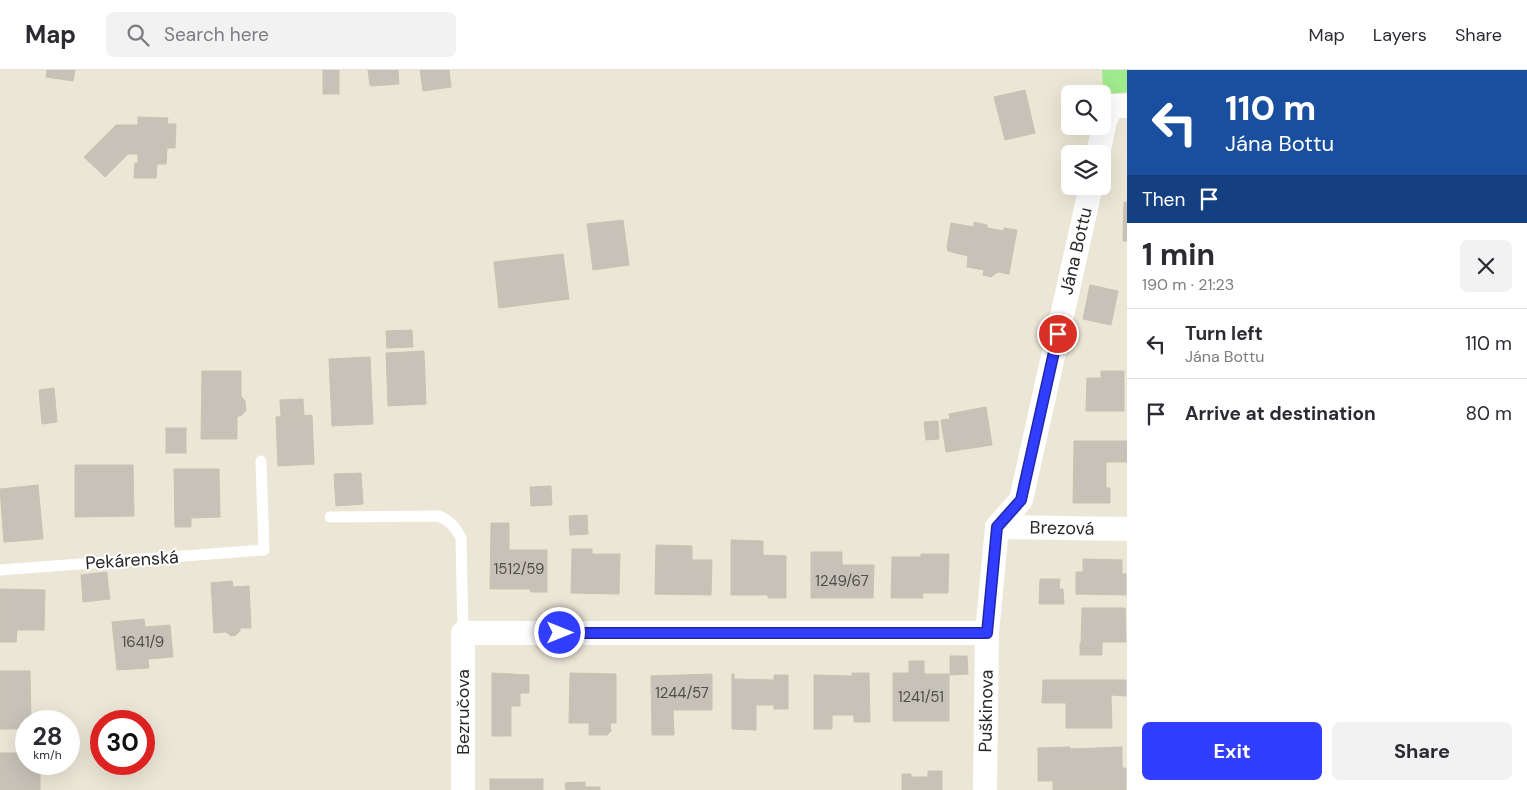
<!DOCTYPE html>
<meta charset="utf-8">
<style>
:root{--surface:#fff;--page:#f2f2f3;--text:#2b2b33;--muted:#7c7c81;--line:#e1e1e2;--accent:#313dff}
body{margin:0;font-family:"DM Sans",sans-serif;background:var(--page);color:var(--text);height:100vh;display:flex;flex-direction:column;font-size:19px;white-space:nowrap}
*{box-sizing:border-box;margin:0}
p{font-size:16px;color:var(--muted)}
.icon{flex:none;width:28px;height:28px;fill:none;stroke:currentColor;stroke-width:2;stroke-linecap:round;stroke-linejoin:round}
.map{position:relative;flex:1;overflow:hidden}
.side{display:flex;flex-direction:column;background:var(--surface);width:400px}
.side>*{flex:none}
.hud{background:#1a4fa0;color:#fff;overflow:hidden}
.buttons{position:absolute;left:1061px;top:15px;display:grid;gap:10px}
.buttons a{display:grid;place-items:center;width:50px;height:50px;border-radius:8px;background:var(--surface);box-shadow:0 5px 20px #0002;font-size:25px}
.speed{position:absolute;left:15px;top:640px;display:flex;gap:10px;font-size:25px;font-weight:700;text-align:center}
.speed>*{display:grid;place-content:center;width:65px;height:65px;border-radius:50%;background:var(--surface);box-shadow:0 5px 20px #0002;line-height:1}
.speed small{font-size:12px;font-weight:400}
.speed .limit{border:8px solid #d22;background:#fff;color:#111}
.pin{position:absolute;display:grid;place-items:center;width:42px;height:42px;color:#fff;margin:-21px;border:2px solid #fff;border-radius:50%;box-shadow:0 1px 5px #0007}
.me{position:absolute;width:55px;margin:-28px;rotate:90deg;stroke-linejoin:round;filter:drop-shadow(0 0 4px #0008)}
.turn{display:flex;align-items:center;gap:18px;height:105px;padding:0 15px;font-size:22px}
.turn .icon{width:65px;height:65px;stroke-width:2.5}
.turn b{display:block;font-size:35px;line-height:42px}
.then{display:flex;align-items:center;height:48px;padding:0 15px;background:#0003;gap:10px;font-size:19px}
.round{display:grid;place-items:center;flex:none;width:52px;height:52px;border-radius:8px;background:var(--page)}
.headline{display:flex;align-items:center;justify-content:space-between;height:85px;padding:0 15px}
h1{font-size:30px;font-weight:700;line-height:38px}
.action{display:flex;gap:10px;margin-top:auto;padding:10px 15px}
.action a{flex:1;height:58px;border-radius:8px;background:var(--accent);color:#fff;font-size:20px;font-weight:700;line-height:58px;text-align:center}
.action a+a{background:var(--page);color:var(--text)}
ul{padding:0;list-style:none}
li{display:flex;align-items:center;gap:15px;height:70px;padding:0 15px;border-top:1px solid var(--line)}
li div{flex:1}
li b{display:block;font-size:19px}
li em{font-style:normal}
header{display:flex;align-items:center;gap:30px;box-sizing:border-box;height:70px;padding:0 25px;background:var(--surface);border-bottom:1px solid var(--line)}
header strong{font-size:24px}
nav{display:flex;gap:28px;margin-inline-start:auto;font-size:18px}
.search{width:350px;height:45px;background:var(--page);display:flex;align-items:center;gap:12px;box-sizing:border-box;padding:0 18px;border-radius:8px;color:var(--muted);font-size:19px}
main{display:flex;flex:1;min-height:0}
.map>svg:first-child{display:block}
</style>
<header>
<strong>Map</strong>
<div class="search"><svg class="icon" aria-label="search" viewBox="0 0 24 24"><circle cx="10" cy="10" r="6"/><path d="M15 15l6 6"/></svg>Search here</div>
<nav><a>Map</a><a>Layers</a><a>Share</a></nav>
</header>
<main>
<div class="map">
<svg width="1127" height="720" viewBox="0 0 1127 720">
<rect width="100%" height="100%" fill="#ece6d7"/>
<!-- green -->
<path fill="#a1e98d" d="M 1102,0 L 1127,0 L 1127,22 L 1108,24 L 1103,19 Z"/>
<!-- building -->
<g fill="#c7c2b7" stroke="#c7c2b1">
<path d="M 47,0 L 75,0 L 73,11 L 46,7 Z"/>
<rect x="323" y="0" width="16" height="24"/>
<path d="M 368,0 L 398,0 L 399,14 L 370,16 Z"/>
<path d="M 420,0 L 449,0 L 451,17 L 423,21 Z"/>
<path d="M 1025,20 L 1035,63 L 1005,70 L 994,27 Z"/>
<path d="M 138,47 L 168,48 L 167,54 L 176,54 L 175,78 L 167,78 L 166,94 L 157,94 L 156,108 L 134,108 L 135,93 L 138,93 L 138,84 L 128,84 L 105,107 L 84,87 L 116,55 L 138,55 Z"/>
<path d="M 1124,132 L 1127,132 L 1127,171 L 1123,171 Z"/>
<path d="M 623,150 L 629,195 L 593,200 L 587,154 Z"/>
<path d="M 974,152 L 987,155 L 987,158 L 1004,161 L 1004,158 L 1017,160 L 1009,204 L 998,202 L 991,207 L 983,205 L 984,200 L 967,197 L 968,186 L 948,181 L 947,177 L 951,153 L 974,157 Z"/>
<path d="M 563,184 L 569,229 L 499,238 L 494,192 Z"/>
<path d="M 1090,215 L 1118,221 L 1111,255 L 1083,249 Z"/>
<path d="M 412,260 L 413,277 L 387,278 L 386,261 Z"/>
<path d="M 424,281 L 426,334 L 388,336 L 386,283 Z"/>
<path d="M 370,287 L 373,354 L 332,356 L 329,289 Z"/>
<path d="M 202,301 L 241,301 L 241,326 L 245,331 L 246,340 L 241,346 L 237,346 L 237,369 L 201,369 Z"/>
<path d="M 1101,301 L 1124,301 L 1124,341 L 1086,341 L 1087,308 L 1101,308 Z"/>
<path d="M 54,318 L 57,352 L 42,354 L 39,320 Z"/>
<path d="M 303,329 L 304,346 L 281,347 L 280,330 Z"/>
<path d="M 986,337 L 992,375 L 946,382 L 941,350 L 950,349 L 949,344 Z"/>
<path d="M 312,345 L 314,394 L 278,396 L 276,347 Z"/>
<path d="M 938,351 L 939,369 L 926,370 L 924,352 Z"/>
<rect x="166" y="358" width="20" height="25"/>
<path d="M 1074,371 L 1127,371 L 1127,392 L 1106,392 L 1106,418 L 1110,418 L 1110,433 L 1073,433 Z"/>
<path d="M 75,395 L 133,395 L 134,446 L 75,447 Z"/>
<path d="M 174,399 L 219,399 L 220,447 L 191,448 L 191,457 L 175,457 Z"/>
<path d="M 361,403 L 363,434 L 336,436 L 334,404 Z"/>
<path d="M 38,415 L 43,469 L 4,472 L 0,419 Z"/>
<path d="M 551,416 L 552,435 L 531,436 L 530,417 Z"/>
<path d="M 587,445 L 588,464 L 570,465 L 569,446 Z"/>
<path d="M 491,453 L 509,453 L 509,480 L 547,480 L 547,522 L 531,522 L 530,519 L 490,519 Z"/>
<path d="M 731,470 L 763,471 L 763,485 L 786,486 L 786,528 L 768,528 L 768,525 L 731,525 Z"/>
<path d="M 656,475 L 692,476 L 692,490 L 712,490 L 711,525 L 655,524 Z"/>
<path d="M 572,479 L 592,479 L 592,484 L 620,484 L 619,524 L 571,523 Z"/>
<path d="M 811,482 L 842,482 L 842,495 L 874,495 L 873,528 L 811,528 Z"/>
<path d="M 921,484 L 949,484 L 948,523 L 922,523 L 923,528 L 891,528 L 892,487 L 921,487 Z"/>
<path d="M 1083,489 L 1122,490 L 1122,504 L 1126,504 L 1126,525 L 1076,524 L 1076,502 L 1083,502 Z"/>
<path d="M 107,502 L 108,515 L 82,518 L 81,505 Z"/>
<path d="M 1040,509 L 1060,509 L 1059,519 L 1063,519 L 1064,534 L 1039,534 Z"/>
<path d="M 232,511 L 233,517 L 249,516 L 251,558 L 240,558 L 240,561 L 236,565 L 231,566 L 226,562 L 214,563 L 211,513 Z"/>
<path d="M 108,515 L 110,529 L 83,532 L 82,518 Z"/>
<path d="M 0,519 L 45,520 L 44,560 L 17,560 L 16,572 L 0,572 Z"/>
<path d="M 1082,538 L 1125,538 L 1126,572 L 1102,572 L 1102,585 L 1080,585 L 1080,573 L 1081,573 Z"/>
<path d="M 144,549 L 145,557 L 170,555 L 173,587 L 148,589 L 149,598 L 117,600 L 112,552 Z"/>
<path d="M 950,586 L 967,586 L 968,604 L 950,605 Z"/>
<path d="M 909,591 L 924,591 L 924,604 L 949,604 L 949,651 L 893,651 L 893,603 L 909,603 Z"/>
<path d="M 0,601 L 30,601 L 31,651 L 26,651 L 26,659 L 0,659 Z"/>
<path d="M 492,603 L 529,605 L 529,623 L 520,623 L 520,636 L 511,636 L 511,666 L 492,666 Z"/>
<path d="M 570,603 L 616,604 L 616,653 L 610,653 L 611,661 L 607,665 L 589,665 L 589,653 L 569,653 Z"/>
<path d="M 852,603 L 869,603 L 870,652 L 854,652 L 854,645 L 832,645 L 832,659 L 814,659 L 814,605 L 852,606 Z"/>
<path d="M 712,604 L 712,640 L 673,640 L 674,665 L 652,665 L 651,606 Z"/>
<path d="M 732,604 L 734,604 L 734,609 L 774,610 L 774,605 L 788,605 L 788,639 L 774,639 L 774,635 L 756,635 L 756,660 L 732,659 Z"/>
<path d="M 1043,610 L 1126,610 L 1126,626 L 1111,625 L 1112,658 L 1066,658 L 1066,633 L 1042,633 Z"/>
<path d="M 1070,677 L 1070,679 L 1122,677 L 1122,697 L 1126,699 L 1126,720 L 1053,720 L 1053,711 L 1038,711 L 1038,678 Z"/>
<path d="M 0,683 L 23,683 L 23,688 L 26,687 L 26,694 L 29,694 L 29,698 L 40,697 L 40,720 L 0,720 Z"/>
<path d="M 928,701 L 942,701 L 942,720 L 902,720 L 902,704 L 911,704 L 911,707 L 928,707 Z"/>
<rect x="490" y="709" width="53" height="11"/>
<path d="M 585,712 L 585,717 L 600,717 L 600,720 L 566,720 L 565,713 Z"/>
</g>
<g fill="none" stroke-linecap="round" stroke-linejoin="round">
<!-- lane -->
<g stroke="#fff" stroke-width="11">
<path d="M 330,447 L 438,446 C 450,450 455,457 461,468 L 463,563"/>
<path d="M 0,500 L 264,480 L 261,391"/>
</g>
<!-- street -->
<g stroke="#fff" stroke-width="24">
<path d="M 1098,84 L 1105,51 L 1112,36 L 1127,36"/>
<path d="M 997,457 L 1127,459"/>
<path d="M 463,720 L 463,563 L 987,563"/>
<path d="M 985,720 L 987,563 L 997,457 L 1021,430 L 1091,116"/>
</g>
</g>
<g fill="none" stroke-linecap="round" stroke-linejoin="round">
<defs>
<path id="route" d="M 560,563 L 987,563 L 997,457 L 1021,430 L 1058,264"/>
</defs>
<!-- route casing -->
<use href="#route" stroke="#2028a6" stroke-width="12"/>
<!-- route -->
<use href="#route" stroke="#313dff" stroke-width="9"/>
</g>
<g text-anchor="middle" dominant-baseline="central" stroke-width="4" stroke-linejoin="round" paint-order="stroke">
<!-- number labels -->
<g font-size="15" fill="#504e4c">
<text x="519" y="499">1512/59</text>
<text x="842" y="511">1249/67</text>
<text x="143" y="572">1641/9</text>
<text x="682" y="623">1244/57</text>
<text x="921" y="627">1241/51</text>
</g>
<!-- street labels -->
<g font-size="18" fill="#282828" stroke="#fff">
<text transform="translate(1076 181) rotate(-77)">Jána Bottu</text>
<text transform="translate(1062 458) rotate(1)">Brezová</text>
<text transform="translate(132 490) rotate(-4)">Pekárenská</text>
<text transform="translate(986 641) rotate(-89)">Puškinova</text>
<text transform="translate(463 642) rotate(-90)">Bezručova</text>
</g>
</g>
</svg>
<div class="buttons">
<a><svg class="icon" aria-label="search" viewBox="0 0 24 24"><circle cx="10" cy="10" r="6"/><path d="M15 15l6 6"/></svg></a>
<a><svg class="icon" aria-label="layers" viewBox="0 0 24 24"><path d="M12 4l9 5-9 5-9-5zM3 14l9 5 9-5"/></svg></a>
</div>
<div class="speed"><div>28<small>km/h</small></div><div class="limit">30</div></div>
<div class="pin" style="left:1058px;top:264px;background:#d93025"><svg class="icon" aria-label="arrive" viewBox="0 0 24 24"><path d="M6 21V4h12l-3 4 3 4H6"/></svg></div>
<svg class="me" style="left:560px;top:563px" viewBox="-20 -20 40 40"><circle r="17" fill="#313dff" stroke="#fff" stroke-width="3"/><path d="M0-11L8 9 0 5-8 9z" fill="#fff"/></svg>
</div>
<section class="side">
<div class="hud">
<div class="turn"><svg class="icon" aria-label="left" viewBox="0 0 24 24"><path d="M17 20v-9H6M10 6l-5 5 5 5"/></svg><div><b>110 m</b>Jána Bottu</div></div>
<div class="then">Then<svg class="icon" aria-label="arrive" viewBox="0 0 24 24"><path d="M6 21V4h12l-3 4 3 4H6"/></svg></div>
</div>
<div class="headline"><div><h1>1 min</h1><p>190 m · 21:23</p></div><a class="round"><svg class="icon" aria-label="close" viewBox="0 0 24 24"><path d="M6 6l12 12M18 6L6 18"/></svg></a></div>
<ul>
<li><svg class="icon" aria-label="left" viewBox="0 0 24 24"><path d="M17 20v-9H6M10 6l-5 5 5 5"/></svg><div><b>Turn left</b><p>Jána Bottu</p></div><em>110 m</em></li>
<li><svg class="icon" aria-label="arrive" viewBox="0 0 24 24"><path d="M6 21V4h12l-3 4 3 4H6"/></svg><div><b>Arrive at destination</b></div><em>80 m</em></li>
</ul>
<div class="action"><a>Exit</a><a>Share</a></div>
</section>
</main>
